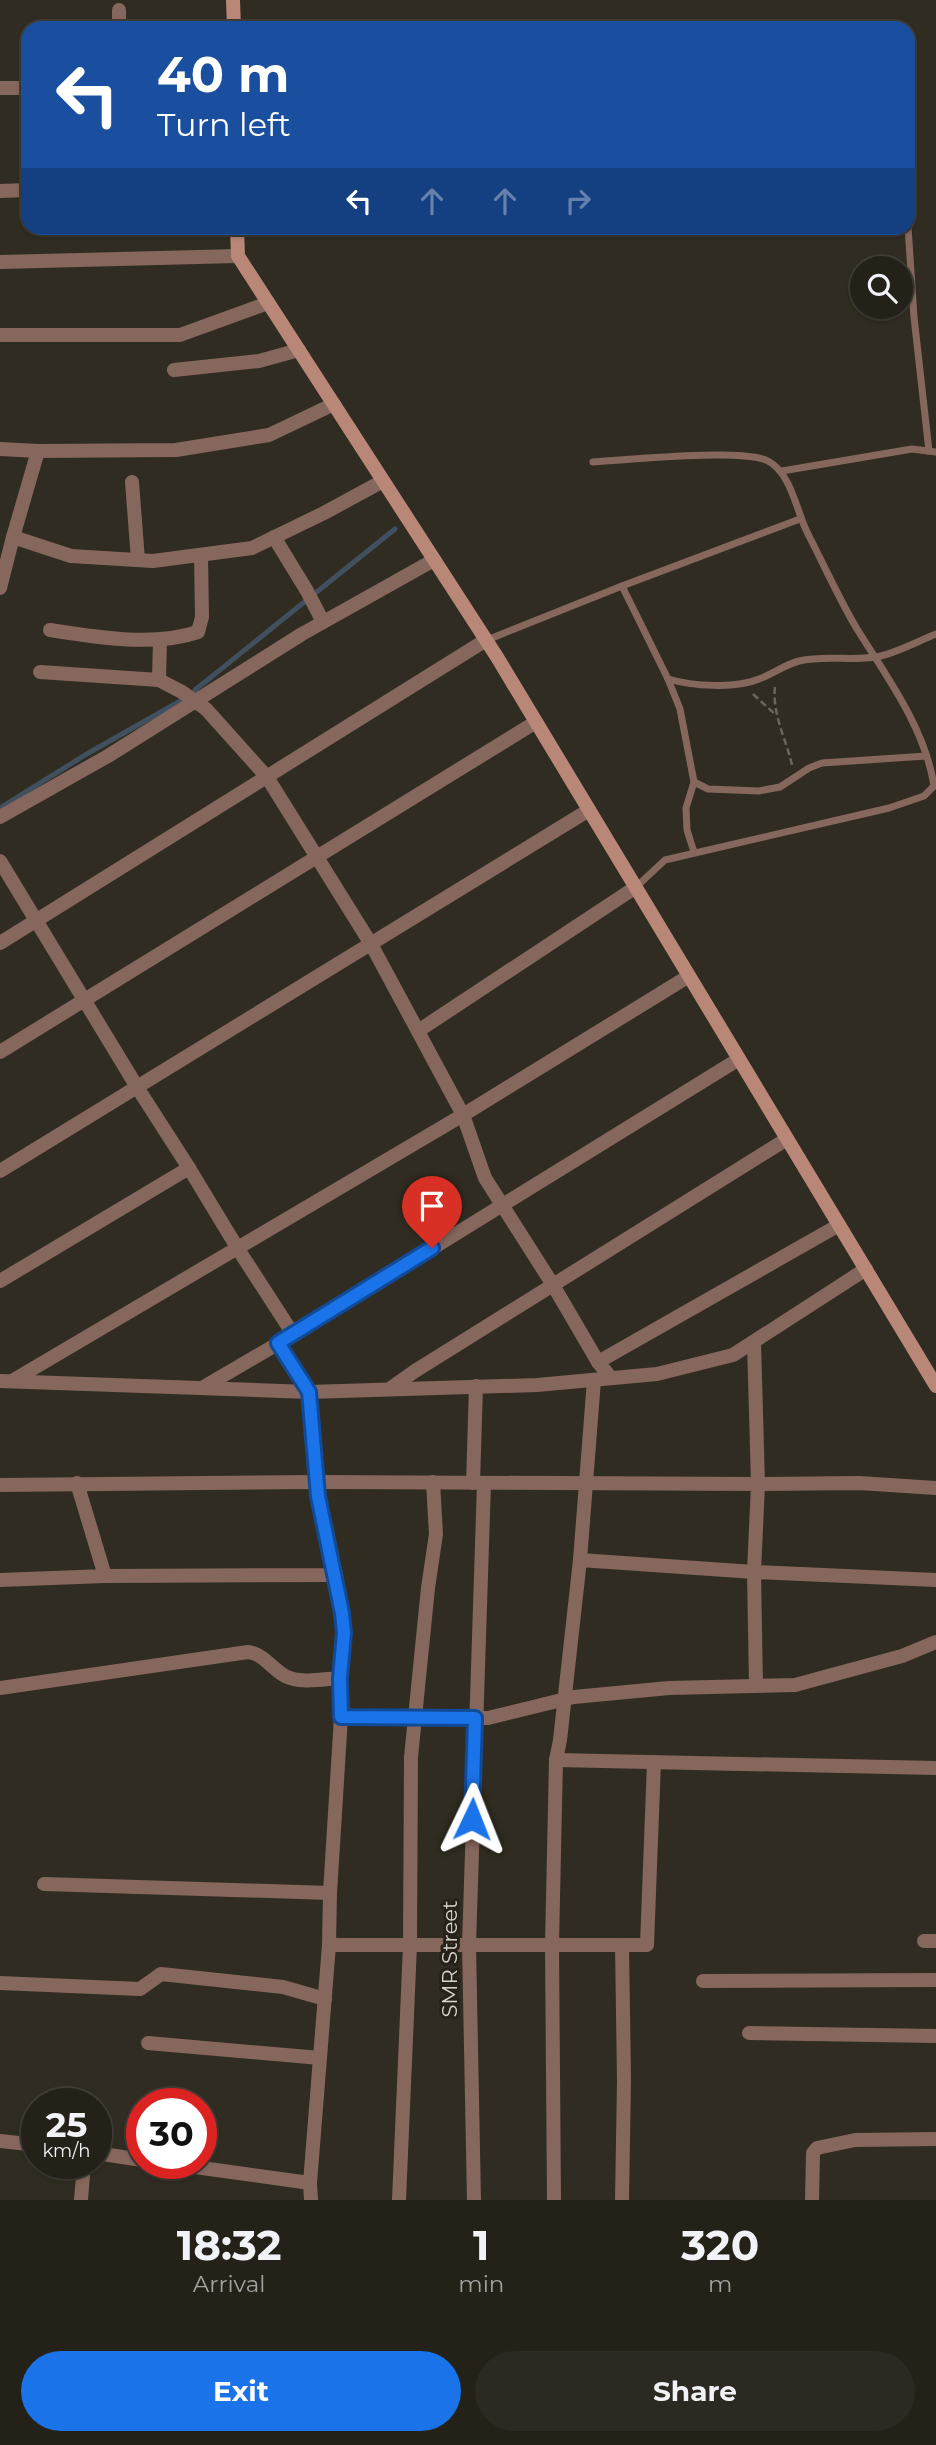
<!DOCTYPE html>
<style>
:root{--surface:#242119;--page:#2c2922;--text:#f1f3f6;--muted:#a3a3a2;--line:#413e38;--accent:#1a73e8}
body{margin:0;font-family:Montserrat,sans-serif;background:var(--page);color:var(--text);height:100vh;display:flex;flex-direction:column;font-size:26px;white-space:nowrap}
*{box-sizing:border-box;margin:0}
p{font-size:23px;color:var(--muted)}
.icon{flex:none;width:38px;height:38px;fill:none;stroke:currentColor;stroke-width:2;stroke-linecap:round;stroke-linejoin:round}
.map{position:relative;height:2200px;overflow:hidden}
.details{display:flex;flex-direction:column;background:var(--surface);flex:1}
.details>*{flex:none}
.top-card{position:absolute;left:21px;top:21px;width:894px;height:214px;border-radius:21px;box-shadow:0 2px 5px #0004,0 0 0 2px var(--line);background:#1a4fa0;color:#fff;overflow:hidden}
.buttons{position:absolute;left:850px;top:256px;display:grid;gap:14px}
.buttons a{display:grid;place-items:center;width:63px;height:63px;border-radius:50%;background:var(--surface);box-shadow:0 2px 5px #0004,0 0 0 2px var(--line);font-size:35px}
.speed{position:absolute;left:21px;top:2088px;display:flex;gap:14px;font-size:35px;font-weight:700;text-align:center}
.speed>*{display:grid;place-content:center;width:91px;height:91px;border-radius:50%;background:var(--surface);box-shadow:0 2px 5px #0004,0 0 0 2px var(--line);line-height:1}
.speed small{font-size:18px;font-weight:400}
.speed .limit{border:10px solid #d22;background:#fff;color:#111}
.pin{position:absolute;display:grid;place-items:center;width:60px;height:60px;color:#fff;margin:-72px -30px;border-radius:50% 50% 50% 0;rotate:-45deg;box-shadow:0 0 7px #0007}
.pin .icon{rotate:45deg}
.me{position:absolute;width:77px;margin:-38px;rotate:2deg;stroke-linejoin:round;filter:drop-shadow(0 0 5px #0008)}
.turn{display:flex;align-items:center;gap:24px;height:147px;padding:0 21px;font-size:32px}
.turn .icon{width:91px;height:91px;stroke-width:2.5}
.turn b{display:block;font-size:49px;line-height:60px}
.lanes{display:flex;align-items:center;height:66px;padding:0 21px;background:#0003;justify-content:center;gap:35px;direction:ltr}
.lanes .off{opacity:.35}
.eta{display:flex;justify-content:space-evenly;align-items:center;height:119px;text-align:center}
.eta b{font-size:42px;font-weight:700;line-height:49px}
.cta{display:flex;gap:14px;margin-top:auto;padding:14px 21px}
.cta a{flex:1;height:80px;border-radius:42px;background:var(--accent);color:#fff;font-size:28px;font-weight:700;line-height:80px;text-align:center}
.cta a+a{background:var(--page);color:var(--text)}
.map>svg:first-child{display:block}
</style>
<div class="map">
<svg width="936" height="2200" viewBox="0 0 936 2200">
<rect width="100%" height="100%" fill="#302c21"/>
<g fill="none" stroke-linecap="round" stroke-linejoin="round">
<!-- stream -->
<g stroke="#40505e" stroke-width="5">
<path d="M 195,690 L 395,529"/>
<path d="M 0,808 L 85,755 L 182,700"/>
</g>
<!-- path -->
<g stroke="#69655c" stroke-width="2.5" stroke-dasharray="7 3.5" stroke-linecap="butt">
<path d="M 775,687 C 772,714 786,739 792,765"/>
<path d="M 753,694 L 776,715"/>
</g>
<!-- service -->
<g stroke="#86675d" stroke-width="7">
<path d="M 908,227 L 914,317 L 929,451"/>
<path d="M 593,462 C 627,460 743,448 768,461 C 792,474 796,511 808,534 C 824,565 839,599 857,629 C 887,677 925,728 934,786 L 924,796 L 889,808 L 665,860 L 636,887"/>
<path d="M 782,471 L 912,449 L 936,452"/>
<path d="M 622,586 L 668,679 L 680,709 L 694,782 L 686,808 L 687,830 L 694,852"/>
<path d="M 487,640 L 622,586 L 800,519"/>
<path d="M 668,679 C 692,686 736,689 759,679 C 773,674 784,665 799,661 C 824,655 850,661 875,657 C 893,655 918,641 936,634"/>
<path d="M 694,782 L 708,789 L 759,791 L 780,787 L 809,768 L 822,763 L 926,756"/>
</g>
<!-- minor -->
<g stroke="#86675d" stroke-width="14">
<path d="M 119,28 L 119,10"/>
<path d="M 0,88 L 28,88"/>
<path d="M 0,191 L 28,190"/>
<path d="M 0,262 L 238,256"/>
<path d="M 0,335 L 180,335 L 268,303"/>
<path d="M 174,370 L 259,361 L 299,350"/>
<path d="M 0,449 L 38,451 L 176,450 L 269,435 L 334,404"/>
<path d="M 132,482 L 138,560"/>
<path d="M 13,537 L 38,451"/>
<path d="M 274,537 L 307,591 L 323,622"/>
<path d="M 0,588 L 13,537 L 71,556 L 153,561 L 252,548 L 324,513 L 383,481"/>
<path d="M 50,630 C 95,637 154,647 198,632 L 202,617 L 201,555"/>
<path d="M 159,680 L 160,639"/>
<path d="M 0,817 L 108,756 L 302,634 L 434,560"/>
<path d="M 0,861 L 137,1087 L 189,1168 L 0,1281"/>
<path d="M 0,943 L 486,640"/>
<path d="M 418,1031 L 636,887"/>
<path d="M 0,1052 L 536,722"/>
<path d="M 189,1168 L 238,1249 L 293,1334"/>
<path d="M 0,1171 L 589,810"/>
<path d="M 279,1343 L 739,1059"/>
<path d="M 598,1362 L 839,1225"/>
<path d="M 611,1378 L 598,1362 L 553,1285 L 485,1178 L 463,1115 L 689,976"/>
<path d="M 0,1381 L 309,1392 L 537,1385 L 657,1374 L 733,1355 L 866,1269"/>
<path d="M 12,1381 L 463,1115 L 371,944 L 267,777 L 206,709 L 182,692 L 159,680 L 40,672"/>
<path d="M 391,1388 L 415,1371 L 787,1139"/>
<path d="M 473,1483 L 476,1386"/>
<path d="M 0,1485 L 317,1482 L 758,1484 L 754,1342"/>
<path d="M 580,1560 L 754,1572 L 936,1580"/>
<path d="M 105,1576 L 336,1575 L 318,1496 L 309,1392 L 279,1343 L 202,1388"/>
<path d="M 0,1580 L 105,1576 L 77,1483"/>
<path d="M 756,1686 L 754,1572 L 758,1484 L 859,1483 L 936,1488"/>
<path d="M 0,1688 L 248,1652 C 264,1654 271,1668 285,1676 C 301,1684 323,1679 340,1678"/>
<path d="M 341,1717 L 488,1718 L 574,1697 L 669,1688 L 795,1685 L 902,1656 L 936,1642"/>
<path d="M 556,1760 L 936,1768"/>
<path d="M 44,1884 L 330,1893"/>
<path d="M 924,1941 L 936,1941"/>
<path d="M 329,1945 L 647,1945 L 654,1762"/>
<path d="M 622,1945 L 624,2080 L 622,2200"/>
<path d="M 703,1981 L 936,1980"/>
<path d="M 0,1983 L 140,1989 L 161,1974 L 283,1987 L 325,1999"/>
<path d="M 749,2033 L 936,2036"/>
<path d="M 148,2043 L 320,2058"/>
<path d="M 0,2141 L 37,2145"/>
<path d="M 96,2153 L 142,2160"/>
<path d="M 166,2163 L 310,2183 L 329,1945 L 330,1893 L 341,1717 L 340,1678 L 344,1633 L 336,1575"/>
<path d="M 310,2183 L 311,2200"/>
<path d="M 81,2200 L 84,2163"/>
<path d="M 399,2200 L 410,1945 L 411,1757 L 428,1588 L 436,1534 L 433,1482"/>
<path d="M 474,2200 L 469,1945 L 484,1483"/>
<path d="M 554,2200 L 552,1945 L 556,1760 L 560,1740 L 580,1560 L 594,1380"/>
<path d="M 812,2200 L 813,2153 L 817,2148 L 855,2140 L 936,2139"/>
</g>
<!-- secondary -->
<g stroke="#b98777" stroke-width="14">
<path d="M 233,0 L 234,28"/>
<path d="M 237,228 L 238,256 L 497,657 L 936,1386"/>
</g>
</g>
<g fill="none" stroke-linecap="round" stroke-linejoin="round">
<defs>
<path id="route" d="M 432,1248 L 278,1343 L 309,1392 L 318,1496 L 342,1613 L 344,1633 L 340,1678 L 341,1717 L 475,1718 L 472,1819"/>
</defs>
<!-- route casing -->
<use href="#route" stroke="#114b97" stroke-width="18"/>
<!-- route -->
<use href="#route" stroke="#1a73e8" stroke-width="12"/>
</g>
<g text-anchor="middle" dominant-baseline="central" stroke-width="6" stroke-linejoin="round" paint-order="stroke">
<!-- street labels -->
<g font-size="21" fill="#d7d4cd" stroke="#262217">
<text transform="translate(449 1959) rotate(-90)">SMR Street</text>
</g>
</g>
</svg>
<div class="buttons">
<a><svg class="icon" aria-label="search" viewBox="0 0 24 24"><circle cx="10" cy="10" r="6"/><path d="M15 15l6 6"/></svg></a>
</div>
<div class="speed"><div>25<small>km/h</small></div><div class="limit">30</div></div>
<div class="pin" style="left:432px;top:1248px;background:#d93025"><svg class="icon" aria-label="arrive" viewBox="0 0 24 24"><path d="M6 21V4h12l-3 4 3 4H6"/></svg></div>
<svg class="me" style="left:472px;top:1819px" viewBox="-20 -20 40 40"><path d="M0-17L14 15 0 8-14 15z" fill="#1a73e8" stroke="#fff" stroke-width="4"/></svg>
<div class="top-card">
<div class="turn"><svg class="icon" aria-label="left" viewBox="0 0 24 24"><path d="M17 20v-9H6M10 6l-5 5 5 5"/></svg><div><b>40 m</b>Turn left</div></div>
<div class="lanes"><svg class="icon" aria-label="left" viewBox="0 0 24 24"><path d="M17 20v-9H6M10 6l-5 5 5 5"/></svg><svg class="icon off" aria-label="ahead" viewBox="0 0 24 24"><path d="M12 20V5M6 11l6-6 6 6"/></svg><svg class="icon off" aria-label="ahead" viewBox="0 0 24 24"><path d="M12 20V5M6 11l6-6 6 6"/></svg><svg class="icon off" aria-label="right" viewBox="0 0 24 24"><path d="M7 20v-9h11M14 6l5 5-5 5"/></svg></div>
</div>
</div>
<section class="details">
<div class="eta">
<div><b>18:32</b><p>Arrival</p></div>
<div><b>1</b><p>min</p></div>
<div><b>320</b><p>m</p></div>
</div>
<div class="cta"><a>Exit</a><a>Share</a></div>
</section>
